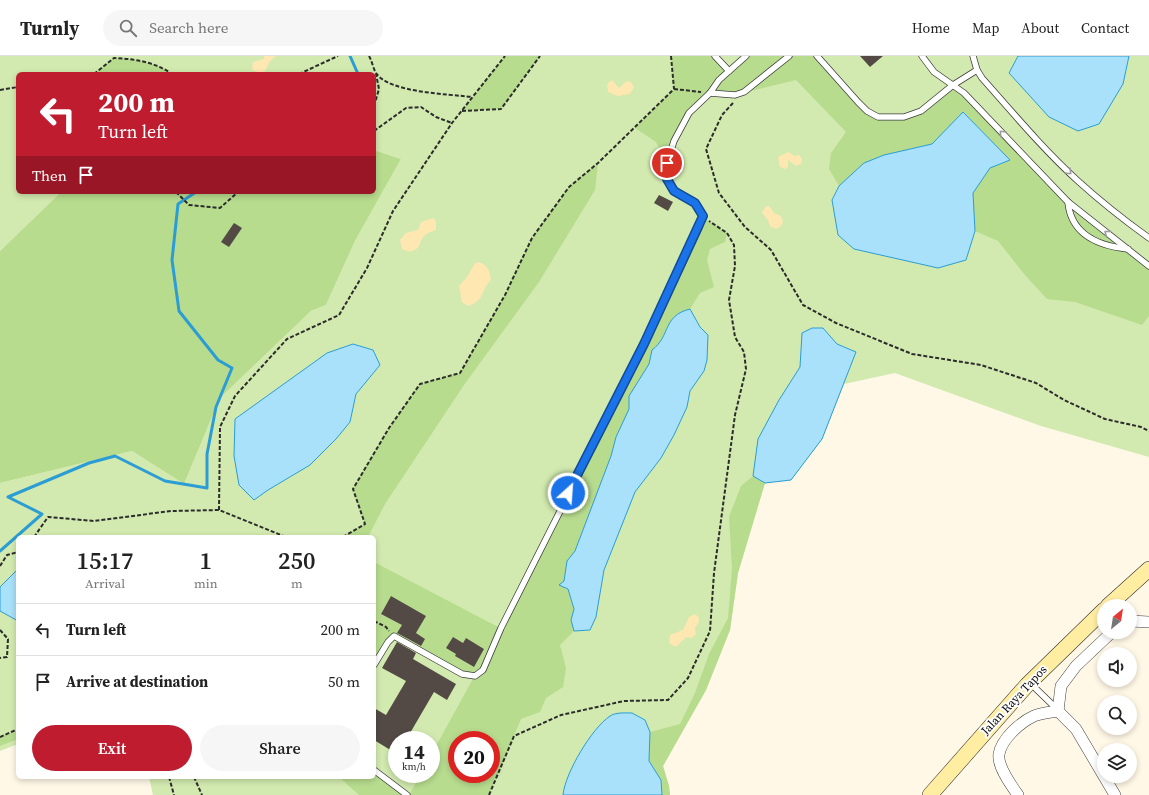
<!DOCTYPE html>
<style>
:root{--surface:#fff;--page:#f6f6f6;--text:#222;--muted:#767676;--line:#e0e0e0;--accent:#bf1c30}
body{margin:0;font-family:"Source Serif 4",serif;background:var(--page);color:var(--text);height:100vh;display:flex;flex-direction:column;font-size:15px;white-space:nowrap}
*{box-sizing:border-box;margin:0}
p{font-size:13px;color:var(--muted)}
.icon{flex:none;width:22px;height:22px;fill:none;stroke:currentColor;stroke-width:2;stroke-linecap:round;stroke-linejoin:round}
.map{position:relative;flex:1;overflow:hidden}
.sheet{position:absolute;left:16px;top:479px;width:360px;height:244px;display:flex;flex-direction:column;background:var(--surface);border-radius:6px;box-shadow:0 2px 6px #0003}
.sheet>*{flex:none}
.top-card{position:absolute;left:16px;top:16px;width:360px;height:122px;border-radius:6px;box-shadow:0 2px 6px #0003;background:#bf1c30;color:#fff;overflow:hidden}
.needle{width:26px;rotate:30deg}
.buttons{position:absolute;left:1097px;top:543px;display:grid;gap:8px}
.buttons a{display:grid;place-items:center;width:40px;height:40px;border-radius:50%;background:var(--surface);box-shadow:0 2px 6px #0003;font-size:20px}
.speed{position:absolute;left:388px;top:675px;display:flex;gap:8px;font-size:20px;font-weight:700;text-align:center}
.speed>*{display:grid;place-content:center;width:52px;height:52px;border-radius:50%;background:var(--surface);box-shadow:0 2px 6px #0003;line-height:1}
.speed small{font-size:10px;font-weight:400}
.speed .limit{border:6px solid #d22;background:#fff;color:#111}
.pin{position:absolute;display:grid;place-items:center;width:34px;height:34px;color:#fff;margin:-17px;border:2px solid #fff;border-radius:50%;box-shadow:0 1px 4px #0007}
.me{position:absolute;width:44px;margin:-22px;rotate:26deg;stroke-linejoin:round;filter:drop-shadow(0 0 3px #0008)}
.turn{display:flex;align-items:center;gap:14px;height:84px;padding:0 16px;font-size:18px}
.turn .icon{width:52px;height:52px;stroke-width:2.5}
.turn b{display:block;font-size:28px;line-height:34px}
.then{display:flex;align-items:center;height:38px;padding:0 16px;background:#0003;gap:8px;font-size:15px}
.eta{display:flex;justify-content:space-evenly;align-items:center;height:68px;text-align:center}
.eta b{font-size:24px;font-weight:600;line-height:28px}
.primary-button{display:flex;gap:8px;margin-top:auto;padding:8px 16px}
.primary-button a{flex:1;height:46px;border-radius:24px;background:var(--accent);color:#fff;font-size:16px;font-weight:600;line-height:46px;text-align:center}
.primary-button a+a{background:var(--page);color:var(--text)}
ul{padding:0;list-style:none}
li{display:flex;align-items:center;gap:12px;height:52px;padding:0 16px;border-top:1px solid var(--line)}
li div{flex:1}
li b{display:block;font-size:15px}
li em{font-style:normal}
header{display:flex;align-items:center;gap:24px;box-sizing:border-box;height:56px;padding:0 20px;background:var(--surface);border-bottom:1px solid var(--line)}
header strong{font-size:19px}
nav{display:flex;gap:22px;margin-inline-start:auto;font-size:14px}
.search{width:280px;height:36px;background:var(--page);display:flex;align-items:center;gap:10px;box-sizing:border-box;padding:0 14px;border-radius:22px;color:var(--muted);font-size:15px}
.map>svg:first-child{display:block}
</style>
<header>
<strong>Turnly</strong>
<div class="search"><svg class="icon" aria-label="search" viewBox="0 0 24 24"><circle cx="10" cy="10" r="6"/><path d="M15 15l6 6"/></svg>Search here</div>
<nav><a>Home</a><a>Map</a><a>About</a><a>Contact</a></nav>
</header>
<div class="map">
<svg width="1149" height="739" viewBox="0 0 1149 739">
<rect width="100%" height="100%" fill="#fff8e7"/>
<!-- green -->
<path fill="#d2eaaf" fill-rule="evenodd" d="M 0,0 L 1149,0 L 1149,401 L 1041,370 L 895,317 L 844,328 L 822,383 L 791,424 L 765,427 L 738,517 L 730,574 L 706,634 L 663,710 L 669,730 L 670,739 L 153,739 L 149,721 L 374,721 L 374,481 L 18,481 L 18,688 L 0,695 L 0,427 L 132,395 L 184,428 L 220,342 L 311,255 L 326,249 L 355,185 L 401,103 L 374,94 L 374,18 L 18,18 L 18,136 L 61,136 L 0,195 ZM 397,684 L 431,684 L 431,718 L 397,718 ZM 457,684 L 491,684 L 491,718 L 457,718 Z"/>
<!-- forest -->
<g fill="#b7dc8e" fill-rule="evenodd">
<path d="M 505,0 L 540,0 L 501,53 L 462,55 Z"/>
<path d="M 671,0 L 715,0 L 729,15 L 746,0 L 817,0 L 867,55 L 892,62 L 921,55 L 953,29 L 1059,137 L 1149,210 L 1149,260 L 1142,269 L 1075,246 L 1047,243 L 1025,219 L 998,185 L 975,175 L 973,137 L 990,111 L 1009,104 L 964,56 L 932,88 L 864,107 L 839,130 L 829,113 L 831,97 L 846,76 L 796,24 L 735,39 L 710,37 L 689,57 L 667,107 L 656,86 L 635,72 L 674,33 Z"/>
<path d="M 114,2 C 135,3 155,6 172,18 L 94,18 Z"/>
<path d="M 374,94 L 401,103 L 355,185 L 326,249 L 311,255 L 220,342 L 184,428 L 132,395 L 0,427 L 0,195 L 61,136 L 374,136 Z"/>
<path d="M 598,107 L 595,134 L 539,226 L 464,329 L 385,448 L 368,481 L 343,481 L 365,468 L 353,433 L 389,372 L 420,328 L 460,317 L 505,239 L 532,182 L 569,131 Z"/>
<path d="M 703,161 L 727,177 L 725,186 L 710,193 L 707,204 L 714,231 L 700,237 L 690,253 C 662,261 671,280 652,294 L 649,308 L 629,340 L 629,353 L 616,381 L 611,400 L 575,495 L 567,505 L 564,525 L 559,529 L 568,533 L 574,553 L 571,564 L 574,575 L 560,589 L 566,612 L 563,631 L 546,642 L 540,656 L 521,663 L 489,739 L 409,739 L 421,718 L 431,718 L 431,699 L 474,621 L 462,618 L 394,580 L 374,609 L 374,506 L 500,572 L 608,360 ZM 391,540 L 407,549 L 398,566 L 381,558 ZM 412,552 L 426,560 L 411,585 L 398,577 ZM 466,582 L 484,593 L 473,611 L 455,600 ZM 457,684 L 491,684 L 491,718 L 457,718 Z"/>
<path d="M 753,420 L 765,427 L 738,517 L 730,574 L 706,634 L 663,710 L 669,730 L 670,739 L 662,739 L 661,724 L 649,705 L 650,676 L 680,668 L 695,637 L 709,598 L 728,562 L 732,512 L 729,461 L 741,430 Z"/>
<path d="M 18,673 L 18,683 L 0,690 L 0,681 Z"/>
<path d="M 374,714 L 407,739 L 359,739 L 339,721 L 374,721 Z"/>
</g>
<!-- sand -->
<g fill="#fee7b0">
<path d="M 264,0 L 276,0 L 270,5 L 265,15 L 260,17 L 252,14 L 253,6 L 264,3 Z"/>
<path d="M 612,24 L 619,32 L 627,25 L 631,26 L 634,31 L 630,38 L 618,40 L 608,36 L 607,28 Z"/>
<path d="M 788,96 L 795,100 L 799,99 L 802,103 L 801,108 L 796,110 L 788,104 L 788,111 L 785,113 L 780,111 L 778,101 Z"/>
<path d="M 769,150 L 774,157 L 781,160 L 783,166 L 780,171 L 776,173 L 770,170 L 768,164 L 762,157 L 765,151 Z"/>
<path d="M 433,162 L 436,165 L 436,174 C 425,177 422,181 418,192 L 410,196 L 402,193 L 400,184 L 406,177 L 418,174 L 421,166 Z"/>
<path d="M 479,206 C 488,210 490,215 491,224 C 479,236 486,244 468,250 L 462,246 L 459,230 L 467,221 L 475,207 Z"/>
<path d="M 694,558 L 698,560 L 699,566 L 695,572 L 696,578 L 692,582 L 686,581 L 676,591 L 669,587 L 670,579 L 683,574 L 689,561 Z"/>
</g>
<!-- water -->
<g fill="#a8e1f9" stroke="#2c9dd4">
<path d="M 1018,0 L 1129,0 L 1123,28 L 1099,68 L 1078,75 L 1049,61 L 1009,17 Z"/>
<path d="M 963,56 L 1010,104 L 990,112 L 973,137 L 975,175 L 966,204 L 938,212 L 854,193 L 838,179 L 832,144 L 839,130 L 864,107 L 884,99 L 932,88 Z"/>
<path d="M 690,253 L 700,271 L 708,279 L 707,304 L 704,315 L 690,335 L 687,351 L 674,379 L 661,402 L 635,436 L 604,514 L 596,561 L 590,574 L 574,575 L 571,564 L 574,553 L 568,533 L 559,529 L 564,525 L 567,505 L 575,495 L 611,400 L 616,381 L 629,353 L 629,340 L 649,308 L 652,294 C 671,280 662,260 690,253 Z"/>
<path d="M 812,272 L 823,272 L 837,288 L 856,296 L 822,383 L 791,424 L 765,427 L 753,420 L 758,383 L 779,344 L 800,311 L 802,277 Z"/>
<path d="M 353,288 L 373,294 L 380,309 L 356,338 L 350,366 L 336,383 L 310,409 L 268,434 L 254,444 L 239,429 L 234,400 L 235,363 L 327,297 Z"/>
<path d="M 18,513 L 18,565 L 0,555 L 0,531 Z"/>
<path d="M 632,657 L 645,664 L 650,676 L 649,705 L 661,724 L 662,739 L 563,739 C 565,717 592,672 610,660 C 616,656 626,657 632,657 Z"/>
</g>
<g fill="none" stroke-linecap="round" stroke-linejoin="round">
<!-- stream -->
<g stroke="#2c9dd4" stroke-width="3">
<path d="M 350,0 L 358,18"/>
<path d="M 0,495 L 42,458 L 8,441 L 89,407 L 115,400 L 165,425 L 207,432 L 207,398 L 216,351 L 232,312 L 218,304 L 179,255 L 172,204 L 178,148 L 196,136"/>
</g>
</g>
<!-- building -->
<g fill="#534a46">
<path d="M 860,0 L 883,0 L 870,11 Z"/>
<path d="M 659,139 L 673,146 L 668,155 L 654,147 Z"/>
<path d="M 234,167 L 242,172 L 229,191 L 221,186 Z"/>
<path d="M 391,540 L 426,560 L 416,577 L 425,583 L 421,590 L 397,577 L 402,569 L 381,558 Z"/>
<path d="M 453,581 L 463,587 L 466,582 L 484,593 L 474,611 L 455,600 L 456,598 L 446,592 Z"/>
<path d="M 397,586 L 416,597 L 413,603 L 456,628 L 447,644 L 434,636 L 406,684 L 397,684 L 397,698 L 374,684 L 374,652 L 386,659 L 406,625 L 382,612 Z"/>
</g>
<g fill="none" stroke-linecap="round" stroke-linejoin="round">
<defs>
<g id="lane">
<path d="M 715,0 L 729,15"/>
<path d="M 817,0 L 858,46 L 867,55 L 878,61 L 904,61 L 921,55 L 953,29 L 977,14"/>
<path d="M 922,0 L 934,16 L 964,37 L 1068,146 L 1149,210"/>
<path d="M 973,0 L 977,14 L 982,22 C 1013,57 1043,93 1078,125 C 1100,145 1124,164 1149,182"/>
<path d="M 710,37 L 735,39 L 744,36 L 789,0"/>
<path d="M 1068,146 C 1071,179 1099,190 1128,193"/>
<path d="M 374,609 L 388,586 L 394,580 L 462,618 L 475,620 L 483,614 L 501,572 L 644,289 L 699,172 L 703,161 L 695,147 L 675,135 L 667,123 L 667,107 L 674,85 L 689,57 L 710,37 L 719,24 L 746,0"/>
<path d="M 1031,628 L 1058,654"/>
<path d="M 374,714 L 407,739"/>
</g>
<g id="street">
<path d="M 1130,565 L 1149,566"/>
<path d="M 1058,655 L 1076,673 L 1115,739"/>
<path d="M 1058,655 L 1061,630 L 1076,610 L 1112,576"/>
<path d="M 1018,739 C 1011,729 997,710 999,698 C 1002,682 1021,666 1034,660 C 1041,657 1051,656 1058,655"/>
</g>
<g id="secondary">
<path d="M 1108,550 L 1149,513"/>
<path d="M 930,739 L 1027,629 L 1104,554"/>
</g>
</defs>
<!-- lane casing -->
<use href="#lane" stroke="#3d3d3d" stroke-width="7"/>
<!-- street casing -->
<use href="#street" stroke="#3d3d3d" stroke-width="12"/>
<!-- secondary casing -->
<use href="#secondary" stroke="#2c2c2c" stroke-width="16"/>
<!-- path -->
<g stroke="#2c2c2c" stroke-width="2" stroke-dasharray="4 2" stroke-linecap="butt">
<path d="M 369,0 C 372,5 373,12 376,17 C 389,37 449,38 472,41"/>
<path d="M 671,0 L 674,33"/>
<path d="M 94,18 L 114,2 C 135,3 155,6 172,18"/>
<path d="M 299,18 L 338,0"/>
<path d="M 674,33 L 701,36"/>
<path d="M 0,34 L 18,31"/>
<path d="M 733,47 L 722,59 L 706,93 L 719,137 L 745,171 L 771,194 L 803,249 L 836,267 L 912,298 L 981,309 L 1036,327 L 1064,344 L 1105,363 L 1141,371 L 1149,375"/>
<path d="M 374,50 L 379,33 L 376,18"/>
<path d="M 462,55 L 501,53 L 540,0"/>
<path d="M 374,75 L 406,52 L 421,51 L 436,61 L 452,67"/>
<path d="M 176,136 L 189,149 L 220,152 L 238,136"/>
<path d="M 219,454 L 220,371 L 235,340 L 287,283 L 339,259 L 367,212 L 393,155 L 452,67 L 505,0"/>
<path d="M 34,481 L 48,461 L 94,465 L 171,455 L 219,454 L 286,481"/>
<path d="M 343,481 L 365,468 L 353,433 L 389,372 L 420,328 L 460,317 L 505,239 L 532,182 L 569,131 L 598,107 L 674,33"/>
<path d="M 0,510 L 7,499 L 18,496"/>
<path d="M 374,565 L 386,571 L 389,575"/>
<path d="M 0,574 L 8,583 L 7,601 L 0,602"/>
<path d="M 0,681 L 18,673"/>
<path d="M 169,721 L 174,739"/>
<path d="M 194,721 L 202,739"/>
<path d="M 489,739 L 514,680 L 561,659 L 624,645 L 668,644 L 688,622 L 710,575 L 714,517 L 735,359 L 746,313 L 744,296 L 735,281 L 729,244 L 735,210 L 734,189 L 727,177 L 709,165"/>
</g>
<!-- lane -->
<use href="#lane" stroke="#fff" stroke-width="5.5"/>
<!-- street -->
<use href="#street" stroke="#fff" stroke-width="11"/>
<!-- secondary -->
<use href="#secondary" stroke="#ffeea2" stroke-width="15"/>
</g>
<!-- one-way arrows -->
<defs><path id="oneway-chevron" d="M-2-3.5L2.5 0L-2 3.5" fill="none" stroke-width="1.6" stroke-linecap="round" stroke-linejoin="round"/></defs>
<g stroke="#9d9d9d">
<use href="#oneway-chevron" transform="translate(1002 77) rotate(-134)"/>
<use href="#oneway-chevron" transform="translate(1069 116) rotate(46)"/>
<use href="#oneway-chevron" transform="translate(1107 177) rotate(-143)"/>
</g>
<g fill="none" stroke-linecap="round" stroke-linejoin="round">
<defs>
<path id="route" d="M 568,437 L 644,288 L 703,160 L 695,147 L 674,135 L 667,123 L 667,107"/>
</defs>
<!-- route casing -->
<use href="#route" stroke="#114b97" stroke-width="10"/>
<!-- route -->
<use href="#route" stroke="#1a73e8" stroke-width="7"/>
</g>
<g text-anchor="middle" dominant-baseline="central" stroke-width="4" stroke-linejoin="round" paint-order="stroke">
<!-- street labels -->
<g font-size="12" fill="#0a0a0a" stroke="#fff">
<text transform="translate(1014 644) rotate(-47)">Jalan Raya Tapos</text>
</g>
</g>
</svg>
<div class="buttons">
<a><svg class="needle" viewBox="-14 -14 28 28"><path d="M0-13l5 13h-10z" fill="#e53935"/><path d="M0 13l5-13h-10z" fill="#767676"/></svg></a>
<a><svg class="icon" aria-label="sound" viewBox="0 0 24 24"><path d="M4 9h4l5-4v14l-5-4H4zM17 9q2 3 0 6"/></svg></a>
<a><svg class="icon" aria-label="search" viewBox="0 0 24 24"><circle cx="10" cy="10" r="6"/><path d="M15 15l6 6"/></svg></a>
<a><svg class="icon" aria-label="layers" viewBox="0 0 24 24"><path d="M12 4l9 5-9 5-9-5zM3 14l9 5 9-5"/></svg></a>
</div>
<div class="speed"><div>14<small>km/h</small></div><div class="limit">20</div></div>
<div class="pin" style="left:667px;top:107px;background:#d93025"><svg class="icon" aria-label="arrive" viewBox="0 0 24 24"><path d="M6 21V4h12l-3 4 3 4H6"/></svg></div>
<svg class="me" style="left:568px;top:437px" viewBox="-20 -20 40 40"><circle r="17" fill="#1a73e8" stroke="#fff" stroke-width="3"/><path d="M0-11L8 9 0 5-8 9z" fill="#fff"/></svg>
<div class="top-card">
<div class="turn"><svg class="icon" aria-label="left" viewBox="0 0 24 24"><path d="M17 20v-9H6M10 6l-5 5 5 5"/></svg><div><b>200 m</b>Turn left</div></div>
<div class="then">Then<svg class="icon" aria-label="arrive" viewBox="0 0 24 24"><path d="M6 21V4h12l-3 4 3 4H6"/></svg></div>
</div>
<section class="sheet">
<div class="eta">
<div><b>15:17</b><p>Arrival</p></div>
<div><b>1</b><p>min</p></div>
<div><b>250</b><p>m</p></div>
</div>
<ul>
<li><svg class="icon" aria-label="left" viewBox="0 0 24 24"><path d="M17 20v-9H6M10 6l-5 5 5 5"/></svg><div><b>Turn left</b></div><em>200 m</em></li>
<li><svg class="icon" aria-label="arrive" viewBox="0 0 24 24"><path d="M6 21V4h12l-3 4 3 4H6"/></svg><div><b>Arrive at destination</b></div><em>50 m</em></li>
</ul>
<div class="primary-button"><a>Exit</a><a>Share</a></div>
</section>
</div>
